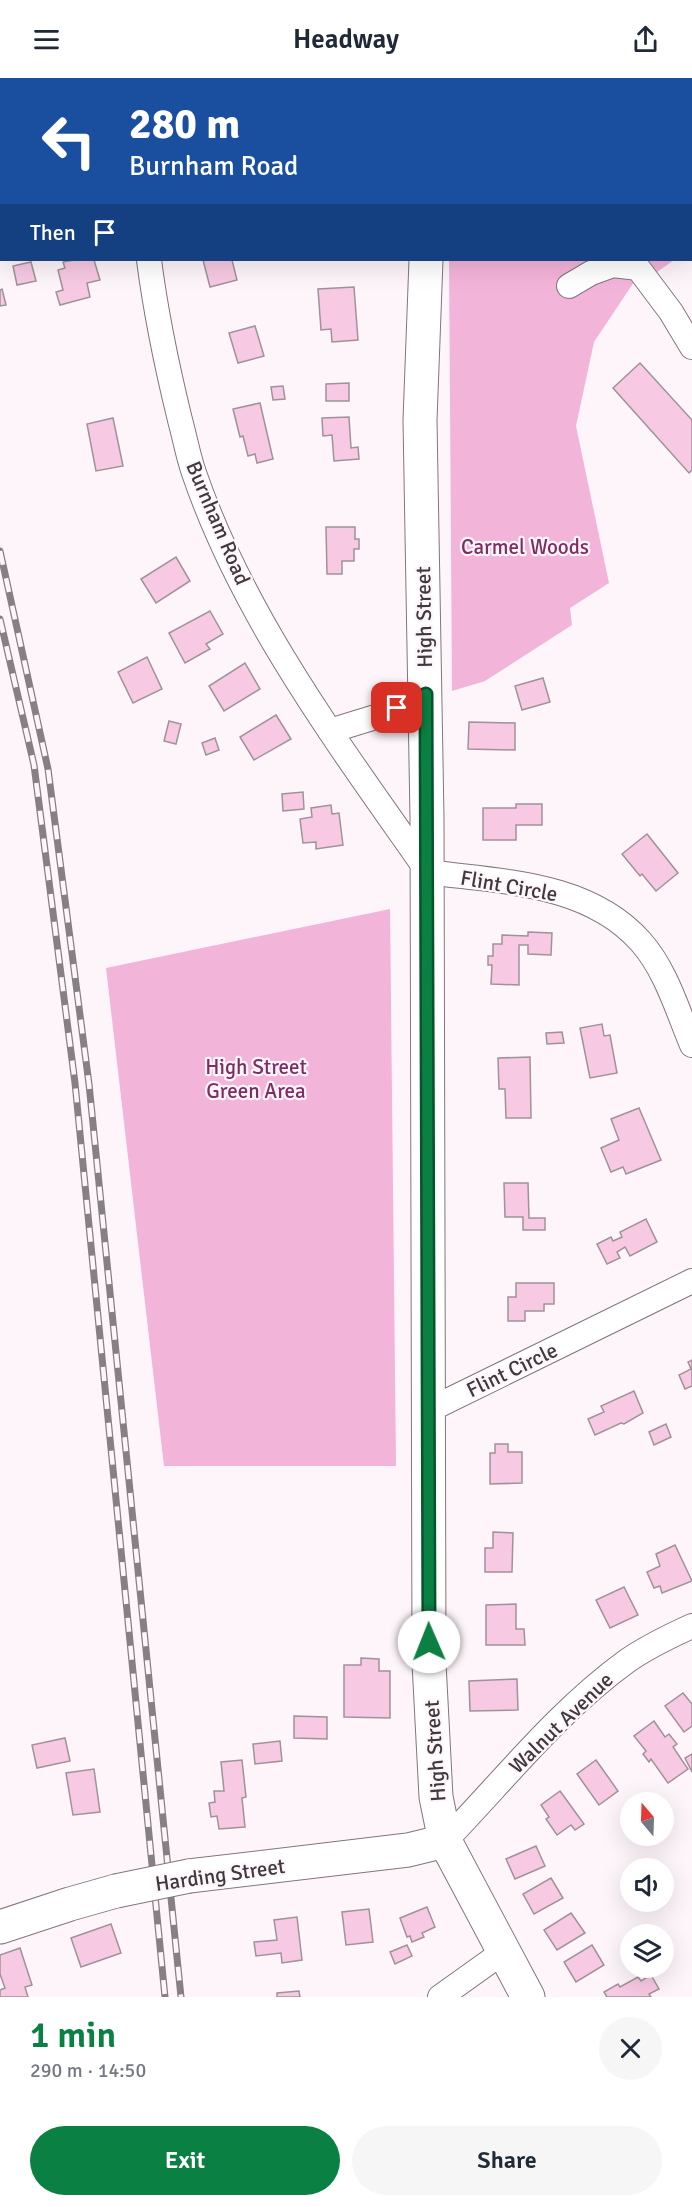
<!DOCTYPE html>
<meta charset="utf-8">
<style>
:root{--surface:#fff;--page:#f6f6f7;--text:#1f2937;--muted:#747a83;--accent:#0b8043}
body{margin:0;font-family:Signika,sans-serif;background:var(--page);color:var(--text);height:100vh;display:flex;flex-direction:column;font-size:22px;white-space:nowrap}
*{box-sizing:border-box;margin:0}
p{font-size:20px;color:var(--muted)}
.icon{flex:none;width:33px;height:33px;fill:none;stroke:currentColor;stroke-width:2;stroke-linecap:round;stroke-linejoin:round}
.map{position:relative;height:1919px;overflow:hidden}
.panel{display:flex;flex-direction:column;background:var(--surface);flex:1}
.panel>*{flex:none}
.banner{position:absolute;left:0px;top:0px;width:693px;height:183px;box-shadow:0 6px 24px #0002;background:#1a4fa0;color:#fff;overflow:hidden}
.needle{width:39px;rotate:341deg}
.fabs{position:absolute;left:620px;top:1714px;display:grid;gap:12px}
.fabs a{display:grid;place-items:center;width:54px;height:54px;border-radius:50%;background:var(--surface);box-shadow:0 6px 24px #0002;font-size:30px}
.pin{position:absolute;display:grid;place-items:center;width:51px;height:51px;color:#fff;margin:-26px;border-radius:12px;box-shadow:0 3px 9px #0006}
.me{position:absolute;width:66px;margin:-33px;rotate:359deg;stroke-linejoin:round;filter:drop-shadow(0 0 4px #0008)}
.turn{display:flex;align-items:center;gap:21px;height:126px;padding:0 30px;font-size:27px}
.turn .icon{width:78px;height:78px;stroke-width:2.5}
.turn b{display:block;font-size:42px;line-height:51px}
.then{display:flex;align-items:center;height:57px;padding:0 30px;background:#0003;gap:12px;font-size:22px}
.round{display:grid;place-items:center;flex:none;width:63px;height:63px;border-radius:32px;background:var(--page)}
.overview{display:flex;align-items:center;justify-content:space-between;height:102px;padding:0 30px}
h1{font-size:36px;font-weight:600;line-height:45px;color:var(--accent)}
.button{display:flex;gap:12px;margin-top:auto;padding:12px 30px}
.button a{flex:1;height:69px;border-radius:36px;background:var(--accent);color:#fff;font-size:24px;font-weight:600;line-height:69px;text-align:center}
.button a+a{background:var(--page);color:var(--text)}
header{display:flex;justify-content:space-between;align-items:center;height:78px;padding:0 30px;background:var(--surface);font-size:27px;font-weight:600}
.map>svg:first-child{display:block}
</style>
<header><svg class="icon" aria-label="menu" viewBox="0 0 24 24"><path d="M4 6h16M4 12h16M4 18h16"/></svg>Headway<svg class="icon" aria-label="share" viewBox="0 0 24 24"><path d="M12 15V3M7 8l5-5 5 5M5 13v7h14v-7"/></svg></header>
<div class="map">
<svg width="692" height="1919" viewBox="0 0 692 1919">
<rect width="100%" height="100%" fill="#fef5fa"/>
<!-- green -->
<g fill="#f3b4d9">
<path d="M 476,0 L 692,0 L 692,171 L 692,2 Z"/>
<path d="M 449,182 L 674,182 L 643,204 L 638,198 L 594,264 L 576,348 L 609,505 L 570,530 L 572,547 L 485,603 L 452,613 Z"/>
<path d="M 390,831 L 396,1388 L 164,1388 L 106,890 Z"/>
</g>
<!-- building -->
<g fill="#f7c9e3" stroke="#a09299" stroke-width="1.5">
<path d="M 168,0 L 195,0 L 196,2 L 168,2 Z"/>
<path d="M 74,182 L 94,182 L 100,202 L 87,205 L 90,219 L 60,227 L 56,214 L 63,212 L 58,192 L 65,190 L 63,184 Z"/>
<path d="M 203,182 L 232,182 L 237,202 L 210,209 Z"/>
<path d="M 31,184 L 36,203 L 17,207 L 13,188 Z"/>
<path d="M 354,209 L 358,262 L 332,264 L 331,251 L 321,252 L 318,211 Z"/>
<path d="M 2,211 L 6,227 L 0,228 L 0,212 Z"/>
<path d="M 255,248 L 264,278 L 238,285 L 229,255 Z"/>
<path d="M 640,285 L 692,342 L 692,392 L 689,395 L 613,310 Z"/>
<path d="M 349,305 L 349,323 L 326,323 L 326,306 Z"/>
<path d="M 283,308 L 285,321 L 273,322 L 271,309 Z"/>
<path d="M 260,325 L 273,381 L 257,385 L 255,376 L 248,378 L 243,358 L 240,359 L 233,331 Z"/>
<path d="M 349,339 L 351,370 L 358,369 L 359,381 L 334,383 L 332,357 L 323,358 L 322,340 Z"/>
<path d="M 113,340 L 123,388 L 96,393 L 87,346 Z"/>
<path d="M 326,449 L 355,449 L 355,461 L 359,461 L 359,471 L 354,471 L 354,483 L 342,483 L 342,496 L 327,496 Z"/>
<path d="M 176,479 L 190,503 L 156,525 L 141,501 Z"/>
<path d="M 210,533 L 223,556 L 206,566 L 210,571 L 185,585 L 169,555 Z"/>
<path d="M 147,579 L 162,611 L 133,625 L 118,594 Z"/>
<path d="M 245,585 L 260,611 L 224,633 L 209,608 Z"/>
<path d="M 543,600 L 550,624 L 522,632 L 515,608 Z"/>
<path d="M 276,637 L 291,661 L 254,682 L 240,659 Z"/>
<path d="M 169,643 L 181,646 L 176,666 L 164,663 Z"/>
<path d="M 469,644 L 515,645 L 515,672 L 468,671 Z"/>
<path d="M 215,660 L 219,672 L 206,677 L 202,665 Z"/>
<path d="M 303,714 L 304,731 L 283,733 L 282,716 Z"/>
<path d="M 516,726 L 542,726 L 542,747 L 516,747 L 516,762 L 483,762 L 483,730 L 516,730 Z"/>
<path d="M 331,727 L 332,736 L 339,735 L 343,767 L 316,771 L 316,764 L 303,765 L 300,741 L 312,739 L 311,730 Z"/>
<path d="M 647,756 L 678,795 L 656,813 L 642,796 L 640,798 L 622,776 Z"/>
<path d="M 528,854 L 552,855 L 551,877 L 528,876 L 528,867 L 519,867 L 519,907 L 491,906 L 492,887 L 488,887 L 488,878 L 493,878 L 493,866 L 502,866 L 502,857 L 528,858 Z"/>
<path d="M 602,946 L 604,958 L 610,957 L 617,995 L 590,1000 L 580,950 Z"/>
<path d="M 562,954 L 564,965 L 547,966 L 546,955 Z"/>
<path d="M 530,979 L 531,1040 L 506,1040 L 505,1011 L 499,1011 L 498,980 Z"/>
<path d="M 639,1030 L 661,1082 L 626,1096 L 623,1089 L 611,1094 L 601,1070 L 619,1062 L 611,1041 Z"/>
<path d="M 504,1105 L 528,1105 L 529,1140 L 545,1140 L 545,1152 L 523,1152 L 523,1139 L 505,1139 Z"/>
<path d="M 646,1141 L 657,1164 L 630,1178 L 625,1169 L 617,1174 L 620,1180 L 607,1186 L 597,1166 L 611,1159 L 613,1163 L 622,1159 L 620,1154 Z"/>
<path d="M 516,1205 L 554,1205 L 554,1226 L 544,1226 L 544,1233 L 525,1233 L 525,1243 L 508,1243 L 508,1219 L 516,1219 Z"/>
<path d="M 692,1282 L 692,1308 L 685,1311 L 679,1297 L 691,1291 L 688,1284 Z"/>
<path d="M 634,1313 L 643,1335 L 624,1346 L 621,1345 L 595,1357 L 588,1341 L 604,1334 L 601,1328 Z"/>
<path d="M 666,1346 L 671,1359 L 654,1367 L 649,1354 Z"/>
<path d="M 495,1366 L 508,1366 L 508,1374 L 522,1374 L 522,1405 L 490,1406 L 490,1375 L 495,1375 Z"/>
<path d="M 493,1454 L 513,1455 L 512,1494 L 485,1494 L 485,1470 L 493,1470 Z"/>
<path d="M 675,1467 L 692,1503 L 662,1515 L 660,1508 L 654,1510 L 647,1494 L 660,1488 L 656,1476 Z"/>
<path d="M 624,1509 L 638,1537 L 610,1550 L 596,1522 Z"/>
<path d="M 516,1526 L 516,1551 L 524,1551 L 525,1567 L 486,1567 L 486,1527 Z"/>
<path d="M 361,1580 L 379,1581 L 379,1593 L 390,1593 L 390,1640 L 344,1639 L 344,1587 L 361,1587 Z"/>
<path d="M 517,1601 L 518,1632 L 470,1633 L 469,1603 Z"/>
<path d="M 683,1615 L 692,1626 L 692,1648 L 684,1654 L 665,1628 Z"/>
<path d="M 294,1638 L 327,1639 L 327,1661 L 294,1660 Z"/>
<path d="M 654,1643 L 665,1659 L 669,1656 L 677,1666 L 673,1669 L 688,1691 L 668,1705 L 651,1681 L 649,1684 L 643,1676 L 646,1673 L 634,1658 Z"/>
<path d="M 65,1660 L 70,1683 L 37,1690 L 32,1667 Z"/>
<path d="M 280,1663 L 282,1683 L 255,1686 L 253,1666 Z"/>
<path d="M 692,1676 L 692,1694 L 685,1680 Z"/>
<path d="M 242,1682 L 246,1719 L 242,1720 L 245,1749 L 219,1751 L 217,1738 L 211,1739 L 209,1725 L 215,1724 L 214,1713 L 224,1713 L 221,1684 Z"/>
<path d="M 596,1682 L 618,1713 L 599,1727 L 577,1696 Z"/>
<path d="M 94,1691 L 100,1734 L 73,1737 L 66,1695 Z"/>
<path d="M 560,1713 L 584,1746 L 575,1752 L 571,1747 L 557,1757 L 546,1741 L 549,1739 L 541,1727 Z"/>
<path d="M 536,1768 L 545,1788 L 515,1801 L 506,1781 Z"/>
<path d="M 551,1800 L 563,1820 L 534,1836 L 523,1816 Z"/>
<path d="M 427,1829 L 435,1849 L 422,1855 L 424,1859 L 412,1864 L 410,1858 L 407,1859 L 400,1840 Z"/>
<path d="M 369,1831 L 373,1864 L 346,1867 L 342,1834 Z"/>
<path d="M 571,1835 L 585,1855 L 557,1872 L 544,1852 Z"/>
<path d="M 297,1839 L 302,1882 L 282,1885 L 281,1875 L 256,1878 L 254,1864 L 277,1862 L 274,1842 Z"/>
<path d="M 111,1846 L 121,1875 L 81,1889 L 71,1860 Z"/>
<path d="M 407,1867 L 412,1878 L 395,1886 L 390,1874 Z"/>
<path d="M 592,1867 L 604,1887 L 576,1904 L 564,1884 Z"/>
<path d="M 20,1870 L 32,1907 L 25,1909 L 28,1919 L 0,1919 L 0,1912 L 5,1910 L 0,1896 L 0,1877 Z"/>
<path d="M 651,1897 L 659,1911 L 649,1916 L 651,1919 L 607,1919 L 604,1914 L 618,1906 L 620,1909 L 638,1899 L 641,1903 Z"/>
<path d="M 299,1913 L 300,1919 L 277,1919 L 277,1915 Z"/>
</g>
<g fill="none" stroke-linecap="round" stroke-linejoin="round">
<defs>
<g id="minor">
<path d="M 123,0 L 123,2"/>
<path d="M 149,182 C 156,236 167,289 180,342 C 185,360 188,378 194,395 C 244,541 340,668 428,794 C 501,804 588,804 641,864 C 666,892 678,934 692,967"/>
<path d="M 569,208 L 591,195 L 613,187 L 638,190 L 671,234 L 692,269"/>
<path d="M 330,653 L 382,637 L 426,616"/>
<path d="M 429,1332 L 692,1203"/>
<path d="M 445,1763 C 504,1702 558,1633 627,1583 C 647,1569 670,1558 692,1548"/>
<path d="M 440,1919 L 503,1874"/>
</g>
<g id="secondary">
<path d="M 446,2 L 446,0"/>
<path d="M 426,182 L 420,342 L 427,740 L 429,1585 L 436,1719 L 445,1763 L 528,1919"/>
<path d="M 189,1798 L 408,1772 L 445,1763"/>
<path d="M 0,1849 L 70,1826 L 116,1813"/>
</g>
</defs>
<!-- minor casing -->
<use href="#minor" stroke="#83757d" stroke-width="26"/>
<!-- secondary casing -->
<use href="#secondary" stroke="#83757d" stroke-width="35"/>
<!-- minor -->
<use href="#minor" stroke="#fff" stroke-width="24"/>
<!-- secondary -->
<use href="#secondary" stroke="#fff" stroke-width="33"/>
<defs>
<g id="rail">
<path d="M 0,473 L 48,691 L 89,1006 L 181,1919"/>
<path d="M 0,541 L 34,687 L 75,1005 L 165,1919"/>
</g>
</defs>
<!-- rail casing -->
<use href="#rail" stroke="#868084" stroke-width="7"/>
<!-- rail -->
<use href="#rail" stroke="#fef5fa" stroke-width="4.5" stroke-dasharray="14" stroke-linecap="butt"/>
<defs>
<path id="secondary-bridge" d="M 116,1813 L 189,1798"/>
</defs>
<!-- secondary-bridge casing -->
<use href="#secondary-bridge" stroke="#83757d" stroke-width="35" stroke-linecap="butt"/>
<!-- secondary-bridge -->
<use href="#secondary-bridge" stroke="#fff" stroke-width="33"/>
</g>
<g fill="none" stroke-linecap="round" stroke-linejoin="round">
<defs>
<path id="route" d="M 397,630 L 426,616 L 429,1564"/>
</defs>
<!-- route casing -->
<use href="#route" stroke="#07532c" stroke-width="15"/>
<!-- route -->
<use href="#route" stroke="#0b8043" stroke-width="10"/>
</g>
<g text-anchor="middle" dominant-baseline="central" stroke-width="4.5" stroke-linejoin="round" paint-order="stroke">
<!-- street labels -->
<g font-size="21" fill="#3e393c" stroke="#fef5fa">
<text transform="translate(218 445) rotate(67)">Burnham Road</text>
<text transform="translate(424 539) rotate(-91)">High Street</text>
<text transform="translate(509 808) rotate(10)">Flint Circle</text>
<text transform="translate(512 1292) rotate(-26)">Flint Circle</text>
<text transform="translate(561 1645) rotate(-44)">Walnut Avenue</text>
<text transform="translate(435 1673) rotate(-94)">High Street</text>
<text transform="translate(220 1797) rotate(-8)">Harding Street</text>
</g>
<!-- park labels -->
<g font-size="21" fill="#7f2c63" stroke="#fef5fa">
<text x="525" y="469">Carmel Woods</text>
<text x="256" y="989">High Street<tspan x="256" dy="24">Green Area</tspan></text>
</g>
</g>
</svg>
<div class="fabs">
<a><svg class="needle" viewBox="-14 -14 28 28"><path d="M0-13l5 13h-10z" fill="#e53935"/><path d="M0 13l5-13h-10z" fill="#747a83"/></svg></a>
<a><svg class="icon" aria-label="sound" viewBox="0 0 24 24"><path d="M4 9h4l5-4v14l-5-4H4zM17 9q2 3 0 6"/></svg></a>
<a><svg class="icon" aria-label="layers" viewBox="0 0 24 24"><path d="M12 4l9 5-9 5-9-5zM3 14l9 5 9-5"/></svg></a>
</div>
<div class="pin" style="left:397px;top:630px;background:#d93025"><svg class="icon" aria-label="arrive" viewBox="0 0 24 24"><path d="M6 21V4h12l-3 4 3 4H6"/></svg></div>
<svg class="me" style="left:429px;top:1564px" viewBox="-20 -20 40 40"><circle r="19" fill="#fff"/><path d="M0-13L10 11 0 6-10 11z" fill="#0b8043"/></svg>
<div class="banner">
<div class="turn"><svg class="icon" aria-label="left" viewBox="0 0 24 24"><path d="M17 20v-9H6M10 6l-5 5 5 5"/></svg><div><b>280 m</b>Burnham Road</div></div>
<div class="then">Then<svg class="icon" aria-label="arrive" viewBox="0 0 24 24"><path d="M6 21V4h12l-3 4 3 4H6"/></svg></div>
</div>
</div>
<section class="panel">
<div class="overview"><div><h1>1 min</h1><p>290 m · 14:50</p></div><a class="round"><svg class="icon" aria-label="close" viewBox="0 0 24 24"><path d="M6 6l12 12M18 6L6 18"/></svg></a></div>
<div class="button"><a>Exit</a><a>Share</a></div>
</section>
